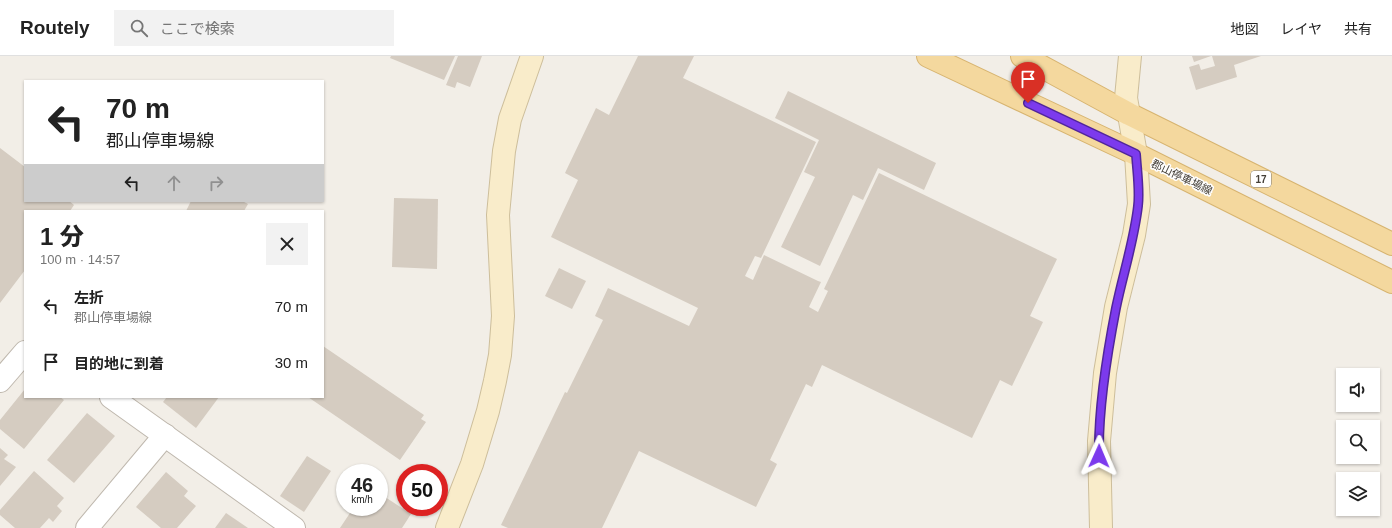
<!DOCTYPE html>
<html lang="ja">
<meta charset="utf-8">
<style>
:root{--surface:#fff;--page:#f2f2f2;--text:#222;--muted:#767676;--line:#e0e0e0}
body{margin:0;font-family:Arial,"Noto Sans JP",sans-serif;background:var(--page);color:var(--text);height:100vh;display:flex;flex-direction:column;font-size:15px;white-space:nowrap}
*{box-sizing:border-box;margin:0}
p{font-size:13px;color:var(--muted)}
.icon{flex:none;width:22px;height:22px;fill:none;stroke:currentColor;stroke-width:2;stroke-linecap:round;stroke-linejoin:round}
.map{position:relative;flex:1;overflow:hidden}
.drawer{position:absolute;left:24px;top:154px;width:300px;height:188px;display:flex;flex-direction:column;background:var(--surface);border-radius:0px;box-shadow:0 1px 3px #0004}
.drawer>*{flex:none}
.top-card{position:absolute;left:24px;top:24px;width:300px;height:122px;border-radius:0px;box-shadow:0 1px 3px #0004;background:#fff;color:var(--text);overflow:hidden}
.controls{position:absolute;left:1336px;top:312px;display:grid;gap:8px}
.controls a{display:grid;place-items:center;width:44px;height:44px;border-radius:0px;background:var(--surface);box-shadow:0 1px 3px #0004;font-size:20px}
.speed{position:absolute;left:336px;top:408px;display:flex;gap:8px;font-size:20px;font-weight:700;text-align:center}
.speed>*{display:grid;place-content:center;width:52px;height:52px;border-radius:50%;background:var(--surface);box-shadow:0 1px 3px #0004;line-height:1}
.speed small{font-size:10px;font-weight:400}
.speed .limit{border:6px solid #d22;background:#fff;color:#111}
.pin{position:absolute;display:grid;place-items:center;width:34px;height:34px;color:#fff;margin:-41px -17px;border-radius:50% 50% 50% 0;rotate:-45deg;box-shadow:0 0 4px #0007}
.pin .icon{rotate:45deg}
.me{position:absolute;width:44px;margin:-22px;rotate:1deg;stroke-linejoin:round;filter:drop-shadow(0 0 3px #0008)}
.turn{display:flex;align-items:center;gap:14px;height:84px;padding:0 16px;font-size:18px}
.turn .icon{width:52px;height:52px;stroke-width:2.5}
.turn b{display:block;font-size:28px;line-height:34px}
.lanes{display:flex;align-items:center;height:38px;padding:0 16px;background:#0003;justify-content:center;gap:20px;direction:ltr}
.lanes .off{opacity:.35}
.round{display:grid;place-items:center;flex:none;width:42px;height:42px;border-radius:0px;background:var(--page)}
.overview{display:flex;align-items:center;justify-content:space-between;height:68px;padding:0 16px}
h1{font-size:24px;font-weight:800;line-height:30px}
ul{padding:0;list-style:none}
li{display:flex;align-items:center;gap:12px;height:56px;padding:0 16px}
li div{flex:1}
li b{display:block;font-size:15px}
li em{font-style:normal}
header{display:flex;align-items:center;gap:24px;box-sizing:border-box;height:56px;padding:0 20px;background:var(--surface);border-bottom:1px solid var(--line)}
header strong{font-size:19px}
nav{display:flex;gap:22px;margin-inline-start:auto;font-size:14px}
.search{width:280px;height:36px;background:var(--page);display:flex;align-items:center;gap:10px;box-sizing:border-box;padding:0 14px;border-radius:0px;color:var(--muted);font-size:15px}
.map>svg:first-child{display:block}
</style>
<header>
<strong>Routely</strong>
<div class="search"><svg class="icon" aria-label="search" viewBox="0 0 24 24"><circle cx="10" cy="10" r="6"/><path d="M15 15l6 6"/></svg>ここで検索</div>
<nav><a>地図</a><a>レイヤ</a><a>共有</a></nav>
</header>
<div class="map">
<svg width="1392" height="472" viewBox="0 0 1392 472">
<rect width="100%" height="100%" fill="#f2eee7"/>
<!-- building -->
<g fill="#d5ccc1">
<path d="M 391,0 L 455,0 L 444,24 L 390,2 Z"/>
<path d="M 458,0 L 482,0 L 470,31 L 457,26 L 455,32 L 446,29 Z"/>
<path d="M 638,0 L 694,0 L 683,22 L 816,86 L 761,202 L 755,200 L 745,220 L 753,224 L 764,199 L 818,225 L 821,226 L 809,251 L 818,256 L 828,235 L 824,233 L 879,117 L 1057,203 L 1030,260 L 1043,266 L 1012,330 L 1000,324 L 972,382 L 822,309 L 812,331 L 806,328 L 770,404 L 777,408 L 756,451 L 639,395 L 602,472 L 508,472 L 501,469 L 565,336 L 567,337 L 603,264 L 595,260 L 608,232 L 689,270 L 698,252 L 551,181 L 578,124 L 565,117 L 596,52 L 609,59 Z"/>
<path d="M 1192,0 L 1211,0 L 1194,6 Z"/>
<path d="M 1212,0 L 1261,0 L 1234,9 L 1237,21 L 1196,34 L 1189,11 L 1199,8 L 1201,14 L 1215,10 Z"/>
<path d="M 788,35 L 936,107 L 924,134 L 878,112 L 863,144 L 853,139 L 820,210 L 781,191 L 815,121 L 804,116 L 819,84 L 775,62 Z"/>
<path d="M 0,92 L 25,111 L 25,145 L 69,145 L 74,149 L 70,155 L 25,155 L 25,214 L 0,247 Z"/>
<path d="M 394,142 L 438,143 L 437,213 L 392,211 Z"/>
<path d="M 191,145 L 242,145 L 248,148 L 244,155 L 186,155 Z"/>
<path d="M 559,212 L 586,225 L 572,253 L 545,240 Z"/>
<path d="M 323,290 L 424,359 L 421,363 L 426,366 L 400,404 L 308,341 L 323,341 Z"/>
<path d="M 25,333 L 25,341 L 60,341 L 64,344 L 24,393 L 0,373 L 0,364 Z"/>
<path d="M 167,341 L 219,341 L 196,372 L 163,346 Z"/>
<path d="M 87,357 L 115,380 L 74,427 L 47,404 Z"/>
<path d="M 0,392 L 8,399 L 4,403 L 16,411 L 0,430 Z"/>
<path d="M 307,400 L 331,415 L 304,456 L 280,440 Z"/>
<path d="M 34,415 L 64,442 L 57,450 L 62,455 L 53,466 L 49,462 L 40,472 L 15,472 L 0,459 L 0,454 Z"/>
<path d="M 166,416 L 188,435 L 184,440 L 196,450 L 177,472 L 161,472 L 136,451 Z"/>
<path d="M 379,437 L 411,458 L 402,472 L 340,472 L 354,451 L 379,451 Z"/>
<path d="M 345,438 L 345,449 L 340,446 Z"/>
<path d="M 226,457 L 248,472 L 215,472 Z"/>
</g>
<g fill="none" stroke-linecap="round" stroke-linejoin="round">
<defs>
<g id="street">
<path d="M 0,325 L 25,296"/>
<path d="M 111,341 L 294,472"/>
<path d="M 87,472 L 165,379"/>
</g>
<g id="secondary">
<path d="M 447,472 L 472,408 L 488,355 L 495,325 L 500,299 L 503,260 L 498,159 L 504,95 L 510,63 L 532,0"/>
<path d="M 1101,472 L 1099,385 L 1105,317 L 1116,251 L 1134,179 L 1139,148 L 1136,98 L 1126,42 L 1130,0"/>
</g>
<g id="primary">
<path d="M 928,0 L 1136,98 L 1392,226"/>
<path d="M 1022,0 L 1129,58 L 1392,188"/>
</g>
</defs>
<!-- street casing -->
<use href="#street" stroke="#bfb8ae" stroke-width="24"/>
<!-- secondary casing -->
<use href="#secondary" stroke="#cdbe9b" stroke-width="24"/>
<!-- primary casing -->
<use href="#primary" stroke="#d7b470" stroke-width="24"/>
<!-- street -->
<use href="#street" stroke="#fff" stroke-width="22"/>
<!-- secondary -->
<use href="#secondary" stroke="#f9ecca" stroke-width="22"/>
<!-- primary -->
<use href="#primary" stroke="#f4d89e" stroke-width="22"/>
</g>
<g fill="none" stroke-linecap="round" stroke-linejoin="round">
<defs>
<path id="route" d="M 1028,47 L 1136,98 C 1137,115 1140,134 1138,150 C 1134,185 1123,218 1116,252 C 1107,298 1098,353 1099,400"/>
</defs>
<!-- route casing -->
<use href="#route" stroke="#51269a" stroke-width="10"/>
<!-- route -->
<use href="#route" stroke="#7c3aed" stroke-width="7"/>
</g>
<g text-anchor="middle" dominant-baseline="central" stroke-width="3" stroke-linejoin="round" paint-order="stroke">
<!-- shield labels -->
<rect fill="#fff" stroke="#7c7973" stroke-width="1" x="1251" y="115" width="20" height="16" rx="3"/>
<g font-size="10" font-weight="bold" fill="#443f37">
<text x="1261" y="123">17</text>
</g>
<!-- street labels -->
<g font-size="11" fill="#443f37" stroke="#fff">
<text transform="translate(1182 121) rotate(26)">郡山停車場線</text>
</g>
</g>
</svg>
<div class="controls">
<a><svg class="icon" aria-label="sound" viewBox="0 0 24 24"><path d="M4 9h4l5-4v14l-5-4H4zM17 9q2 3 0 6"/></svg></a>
<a><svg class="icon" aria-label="search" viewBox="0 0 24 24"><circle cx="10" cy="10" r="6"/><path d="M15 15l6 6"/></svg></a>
<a><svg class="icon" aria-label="layers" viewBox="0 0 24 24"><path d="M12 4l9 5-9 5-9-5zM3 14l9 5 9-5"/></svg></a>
</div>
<div class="speed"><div>46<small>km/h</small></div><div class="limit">50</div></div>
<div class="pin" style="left:1028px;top:47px;background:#d93025"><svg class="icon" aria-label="arrive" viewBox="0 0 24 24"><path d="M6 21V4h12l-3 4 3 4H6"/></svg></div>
<svg class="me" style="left:1099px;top:400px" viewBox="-20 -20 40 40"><path d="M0-17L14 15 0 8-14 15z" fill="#7c3aed" stroke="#fff" stroke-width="4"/></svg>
<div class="top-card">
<div class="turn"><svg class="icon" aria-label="left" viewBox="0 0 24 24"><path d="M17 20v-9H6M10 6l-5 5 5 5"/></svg><div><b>70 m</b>郡山停車場線</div></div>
<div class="lanes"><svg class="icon" aria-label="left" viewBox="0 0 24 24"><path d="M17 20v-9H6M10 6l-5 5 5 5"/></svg><svg class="icon off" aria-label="ahead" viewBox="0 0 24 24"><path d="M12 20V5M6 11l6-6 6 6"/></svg><svg class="icon off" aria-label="right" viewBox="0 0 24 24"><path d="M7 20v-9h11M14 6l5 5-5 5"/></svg></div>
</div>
<section class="drawer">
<div class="overview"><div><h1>1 分</h1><p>100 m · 14:57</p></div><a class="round"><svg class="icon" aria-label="close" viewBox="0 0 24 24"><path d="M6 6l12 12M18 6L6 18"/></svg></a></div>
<ul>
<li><svg class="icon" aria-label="left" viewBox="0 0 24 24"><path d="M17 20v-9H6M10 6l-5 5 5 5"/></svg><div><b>左折</b><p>郡山停車場線</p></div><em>70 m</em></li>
<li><svg class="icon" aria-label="arrive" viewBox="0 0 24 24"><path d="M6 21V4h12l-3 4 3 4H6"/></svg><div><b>目的地に到着</b></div><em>30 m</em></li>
</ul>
</section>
</div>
